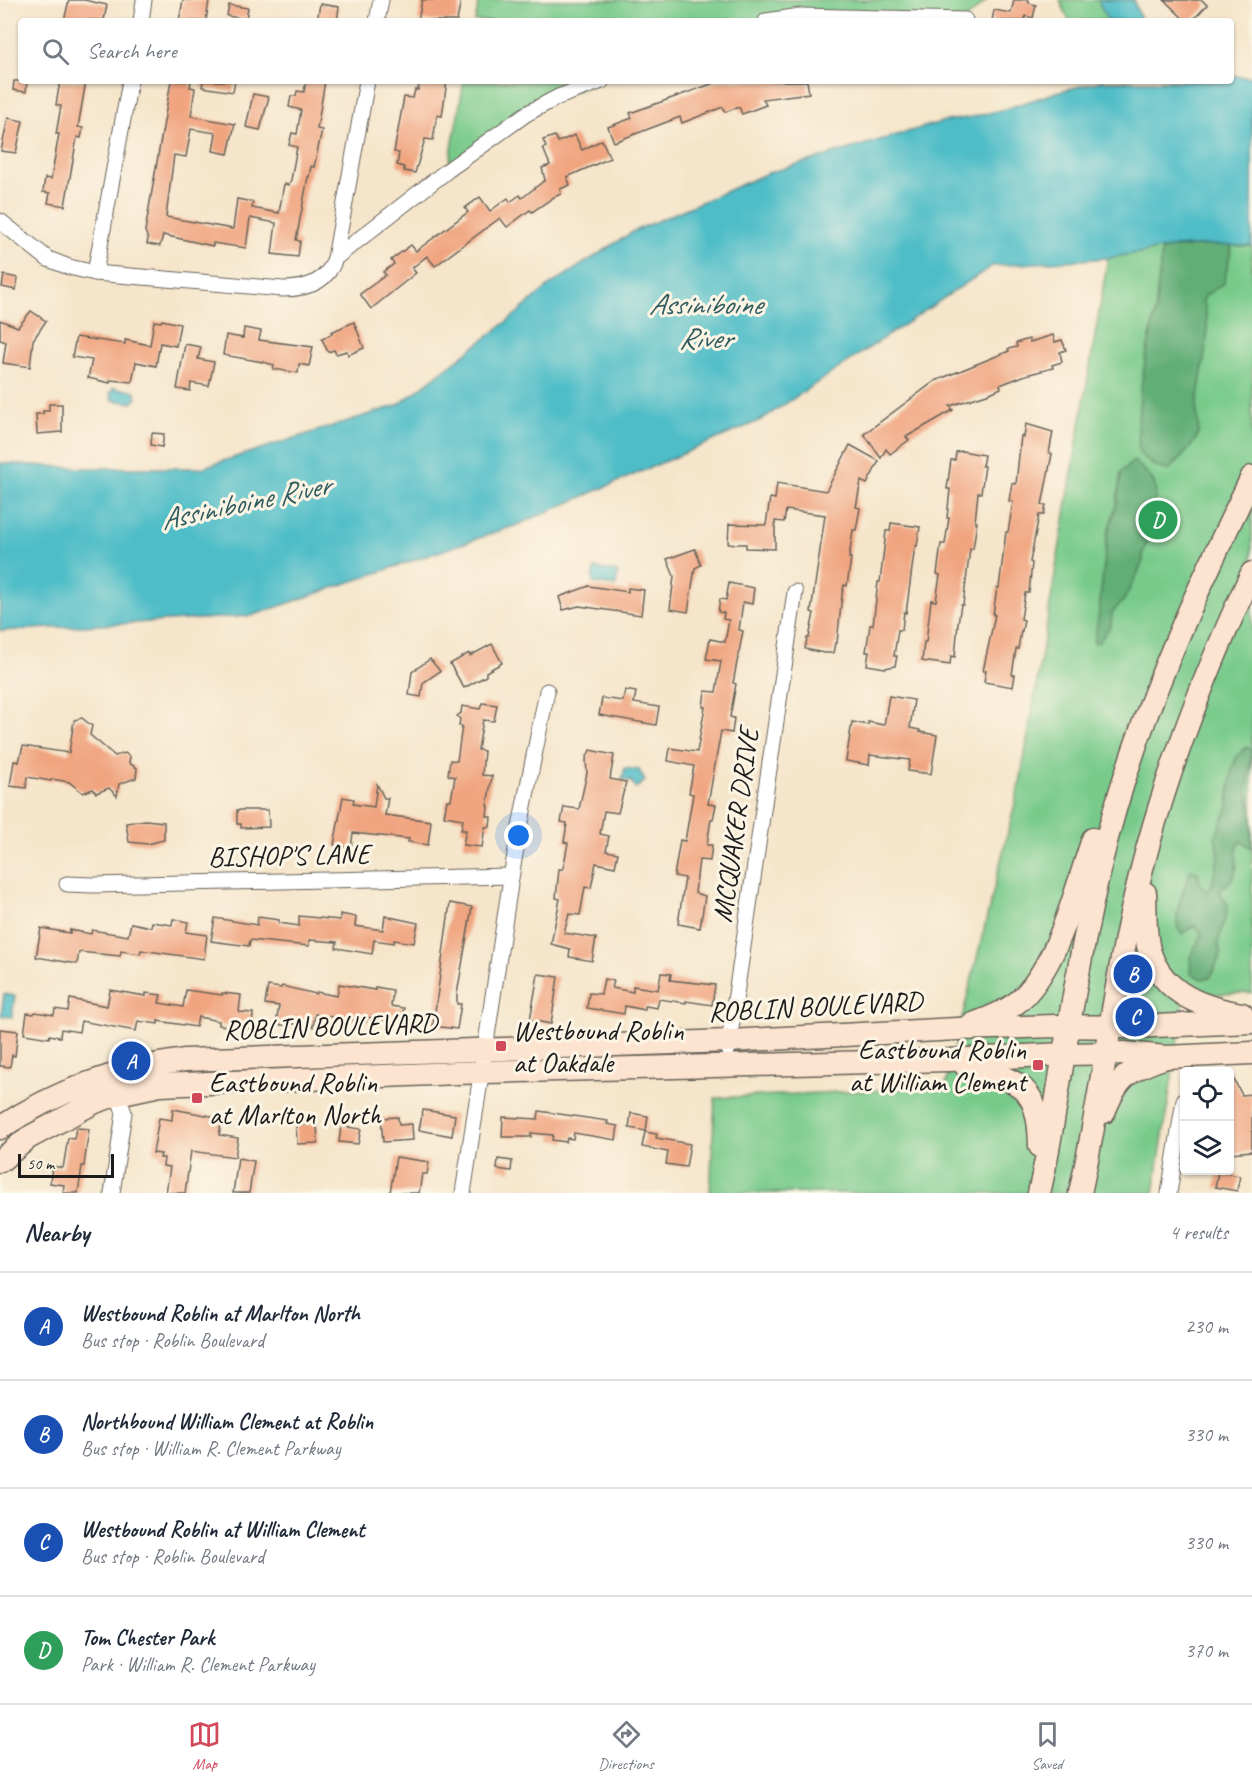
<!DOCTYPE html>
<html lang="en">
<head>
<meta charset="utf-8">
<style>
	:root { --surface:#fff; --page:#f2f2f3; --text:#1f2937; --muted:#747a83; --line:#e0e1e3; --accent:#d1495b }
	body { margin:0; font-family:Caveat,sans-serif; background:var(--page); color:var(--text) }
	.controls { position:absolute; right:18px; bottom:18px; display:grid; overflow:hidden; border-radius:6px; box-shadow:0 2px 4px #0004 }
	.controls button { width:54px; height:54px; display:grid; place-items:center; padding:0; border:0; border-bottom:2px solid var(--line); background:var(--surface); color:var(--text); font:30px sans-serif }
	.scale { position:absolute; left:18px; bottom:15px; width:96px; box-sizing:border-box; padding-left:6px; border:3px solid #1c1c1c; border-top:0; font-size:16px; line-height:21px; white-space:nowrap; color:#1c1c1c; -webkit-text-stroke:4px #fcf5e5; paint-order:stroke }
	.you { position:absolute; left:519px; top:836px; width:21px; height:21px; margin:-15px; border:4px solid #fff; border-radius:50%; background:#1a73e8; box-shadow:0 0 0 9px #1a73e833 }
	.badge { display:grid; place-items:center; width:39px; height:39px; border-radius:50%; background:var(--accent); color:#fff; font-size:20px; font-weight:700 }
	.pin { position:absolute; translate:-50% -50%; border:3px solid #fff; box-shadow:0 2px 6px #0006 }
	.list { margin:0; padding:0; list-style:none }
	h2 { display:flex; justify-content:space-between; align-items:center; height:78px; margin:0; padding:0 24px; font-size:26px }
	h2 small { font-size:20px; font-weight:400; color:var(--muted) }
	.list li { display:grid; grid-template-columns:39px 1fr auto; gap:18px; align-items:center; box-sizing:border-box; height:108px; padding:0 24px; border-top:2px solid var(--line) }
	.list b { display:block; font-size:22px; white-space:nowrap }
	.list p { margin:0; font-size:20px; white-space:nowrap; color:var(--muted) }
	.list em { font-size:20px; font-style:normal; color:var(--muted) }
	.icon { flex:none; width:33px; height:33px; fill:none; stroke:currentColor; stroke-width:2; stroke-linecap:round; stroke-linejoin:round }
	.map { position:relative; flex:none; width:1252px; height:1193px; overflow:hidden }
	.search { position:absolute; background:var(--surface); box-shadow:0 2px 4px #0004; left:18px; right:18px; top:18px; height:66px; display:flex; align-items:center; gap:15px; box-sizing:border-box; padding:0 21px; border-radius:6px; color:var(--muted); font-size:22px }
	.sheet { height:510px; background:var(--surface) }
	nav { display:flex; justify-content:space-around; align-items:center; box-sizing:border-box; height:84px; border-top:2px solid var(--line); background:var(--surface); font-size:16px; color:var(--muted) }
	nav a { display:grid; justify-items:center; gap:3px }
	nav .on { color:var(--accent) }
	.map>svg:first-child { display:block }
	.green { fill:#78ca8b; stroke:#4a7354; stroke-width:1.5 }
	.forest { fill:#62ae77; stroke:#3f654a; stroke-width:1.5 }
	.water { fill:#4fbdc7; stroke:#366c72; stroke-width:1.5 }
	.building { fill:#f0a47f }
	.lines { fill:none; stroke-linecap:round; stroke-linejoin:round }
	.minor-casing { stroke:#686259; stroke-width:17 }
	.secondary-casing { stroke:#686259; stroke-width:25 }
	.minor { stroke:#fff; stroke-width:15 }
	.secondary { stroke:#fde4d0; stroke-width:22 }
	.poi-dot { fill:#d1495b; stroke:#fcf5e5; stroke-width:2 }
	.labels { text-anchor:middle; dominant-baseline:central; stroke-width:6; stroke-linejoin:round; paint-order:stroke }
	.street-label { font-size:28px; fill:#1c1c1c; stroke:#fcf5e5 }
	.poi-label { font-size:28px; fill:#1c1c1c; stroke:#fcf5e5; text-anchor:start }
	.water-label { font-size:30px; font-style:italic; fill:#305c60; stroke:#fcf5e5 }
</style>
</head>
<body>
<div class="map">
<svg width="1252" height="1193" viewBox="0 0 1252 1193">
	<rect width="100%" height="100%" fill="#fcf5e5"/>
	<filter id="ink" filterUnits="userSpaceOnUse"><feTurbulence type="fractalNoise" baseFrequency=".0167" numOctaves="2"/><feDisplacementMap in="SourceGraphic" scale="12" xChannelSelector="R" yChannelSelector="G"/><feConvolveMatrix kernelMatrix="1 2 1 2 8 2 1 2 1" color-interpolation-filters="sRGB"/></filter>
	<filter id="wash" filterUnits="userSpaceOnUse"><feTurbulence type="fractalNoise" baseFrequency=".008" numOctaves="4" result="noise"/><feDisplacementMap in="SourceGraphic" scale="24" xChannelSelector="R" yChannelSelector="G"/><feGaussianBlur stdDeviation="1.35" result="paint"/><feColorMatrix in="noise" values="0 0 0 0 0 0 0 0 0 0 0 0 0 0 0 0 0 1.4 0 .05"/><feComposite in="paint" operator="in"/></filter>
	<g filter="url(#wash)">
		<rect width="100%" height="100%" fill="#f5e5ca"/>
		<!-- green -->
		<g class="green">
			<path d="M479,0h508l-22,20 -490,1z"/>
			<path d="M1060,0h75l-3,21h-63z"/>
			<path d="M464,81h138l-44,16 -110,73z"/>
			<path d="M1211,245l41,1v747l-36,1 -30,-6 -32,205h-444l5,-95 230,-11 75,-304 88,-525 66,-11z"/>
		</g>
		<!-- forest -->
		<g class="forest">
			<path d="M1211,245h21l-8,38 -18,12 -3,5c11,34 -3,71 -6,106 -1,8 3,20 1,28 -3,11 -21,28 -29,36 -13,-1 -21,-8 -30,-17 -4,-50 6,-94 17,-144v-7l6,-53z"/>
			<path d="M1134,461c7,6 17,14 20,22 6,17 -6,21 10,37l-3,4 -8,5 -4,9 -6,15v7l-6,15 -13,25 -12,12 -1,13 -12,17 -5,1 5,-31 8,-77 10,-33 4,-30z"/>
			<path d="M1247,747l5,4 -5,40 5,22v35l-11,-7c-8,9 -2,22 -6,33 -4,9 -12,11 -16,18l8,11 1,5 -10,35 3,11 -11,24 -8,1 -12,-6c1,-6 0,-16 2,-21 4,-10 17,-16 2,-26l-13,8c-11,-15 4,-47 10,-65l7,4 3,13 6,5 5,-6 7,-32 -4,-15 13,-31 4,-38 5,-13z"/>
		</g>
		<!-- water -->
		<g class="water">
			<path d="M1098,0h35l9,21h-34z"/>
			<path d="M1231,76l21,1v169l-41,-1 -37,2 -66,11 -116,8 -231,154 -244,105 -266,91 -251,15v-168l81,5h120l197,-63 111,-85 41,-35 84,-54 134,-58 173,-51 31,-5 33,-8 55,-18 41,-10h130z"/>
			<path d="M113,388l22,3 2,8 -3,1 -1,3 -21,-3 -2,-8 3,-1z"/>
			<path d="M595,568l23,4 -2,14 -23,-3 1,-4 -2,-2z"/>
			<path d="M625,768l14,2 6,11 -9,7 -5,-7 -9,-1z"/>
			<path d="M4,994l11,2 -3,21 -11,-1z"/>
		</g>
		<g id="blocks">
			<!-- building -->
			<g class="building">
				<path d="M69,0h15l23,5 -3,15 -40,1z"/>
				<path d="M183,0h26l-3,21h-27z"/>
				<path d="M422,0h39l-4,21h-39z"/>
				<path d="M1014,0h15v3l7,2 -3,13 -8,-2v5h-33l2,-11 17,3z"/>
				<path d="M1164,0h38l5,5 -15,16h-6z"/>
				<path d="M320,4l19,3 -2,14h-20z"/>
				<path d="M229,5l19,3 -2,11 -19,-3z"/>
				<path d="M14,81h13l-1,11 -13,-2z"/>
				<path d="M60,81h26l-8,46 5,1 -2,10 -4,-1 -12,69 -17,-3 2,-10 -7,-1 2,-14 6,1 8,-45h-3l5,-28 -5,-1z"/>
				<path d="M171,81h20l-1,6 5,1 -4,28 44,8 -7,30 -15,-3 3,-18 -25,-4 -5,28 -12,-2 -8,62 67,12 4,-30 16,3 -1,6 27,5 5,-29 5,1 2,-5 6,-33 -8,-2 3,-12 5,1 4,-24 -12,-3 2,-11h5l1,-5 7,1 2,-11h19l-8,48 5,1 -8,37 -3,-1 -2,11h-1l-12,63 4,1 -2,16 -26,-3 4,-31 -26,-5 -4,30 -33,-5v3l-50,-11 -3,11 -13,-2 1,-5 -3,-8z"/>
				<path d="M203,81h32l-2,11 -31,-5z"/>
				<path d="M420,81h27l-5,35 -5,-1 -4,25 -8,-1 -10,34 -11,-2v-4l-7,-2 2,-12 -5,-1 10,-55 9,1 2,-8h3z"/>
				<path d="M720,81h87l2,12 -46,6 3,6 -24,9 -3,-7 -14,5 -2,-5 -41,16 -2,-6 -66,25 -6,-15 24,-9 -2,-5z"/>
				<path d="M253,94l16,3 -9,33 -14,-3z"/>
				<path d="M8,118l15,3 -7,32 -15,-2z"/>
				<path d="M575,135l7,15 20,-10 8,18 -43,19 3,8 -10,4 1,5 -7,3 -22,15 -2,-2 -23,17 -7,-9 -65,48 -8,-10 -15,12 4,5 -45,36 -11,-15 26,-19 -3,-3 11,-8 -3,-4 20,-15 5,6 52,-39 -3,-4 15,-11 10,14 18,-13 2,4 10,-7 2,3 23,-18 -3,-12 8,-3 -7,-17 3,-1 -3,-7 12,-4 3,6z"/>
				<path d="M4,275l14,3 -2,12 -14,-3z"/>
				<path d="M31,311l15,10 -13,19 -3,27 -27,-4 3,-21 -6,-2v-20l18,7z"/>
				<path d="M162,320l18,4 -4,22 -16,-3 -4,23 -20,-4 -4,20 -22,-2v3l-22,-5 4,-18 -20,-3 4,-20 49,7v-4l25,5 4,-24 7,1z"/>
				<path d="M354,322l10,26 -16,7 -1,-4 -11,3 -2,-4 -6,2 -6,-13 10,-5 -1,-2z"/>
				<path d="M244,328l17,3 -2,9 54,7 -4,19 -10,-2 -1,9 -25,-4 1,-4 -11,-3 -40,-7 3,-20 17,3z"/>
				<path d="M1053,335l2,7 7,-2 4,10 -6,2 2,10 -10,3 1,3 -27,7 -26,10 1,3 -11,5 -40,13 3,4 -47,27 3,3 -19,14 -4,-5 -5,9 -17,-24 71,-53 74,-30 -1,-2 9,-2 -1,-4 13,-4 1,3z"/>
				<path d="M185,344l16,3 -3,12 16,3 -5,24 -18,-3 -1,8 -13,-2z"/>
				<path d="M49,404h13v28l-25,2 -1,-20h7v-3h6z"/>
				<path d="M1026,424l27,8 -4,21 3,1 -10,51h4l-2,10h-5l-9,47 2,1 -3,30h-4l-4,26 3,1 -2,11h-1l-3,18h-2l-4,26h3l-2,12 -29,-5 2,-11h-3l12,-56h-2l4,-27h2l7,-56h2l5,-30 -4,-1 3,-18 4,1 5,-48 3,1z"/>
				<path d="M152,433l12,1 -2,13 -11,-2z"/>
				<path d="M850,445l29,16 -12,23 -6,-3 -5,26 4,1 -4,22h-3l-4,28h2l-4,28 -3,-1 -2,10 -5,48h-2l-2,10h-9l-19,-4 2,-11h2l5,-25 -3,-1 14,-97 -39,-5 -2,12 -9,-1v28l-29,-1v-4h-18l1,-20 37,1 4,-27 5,1 2,-16 49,8z"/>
				<path d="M962,451l22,4 -2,11h3l-4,27h-3l-3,29h2l-4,27h-3l-7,56h-2l-3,18 -3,34 -4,-1 -1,9 -28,-4 2,-19h2l5,-42 5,1 4,-26 -3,-1 4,-30h4l4,-26h-2l3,-29h-3l4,-29h4l1,-8z"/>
				<path d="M891,523l29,4 -3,19h-2l-9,67 -2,-1 -2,18h-4l-4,26h3l-2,10 -10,2 -18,-3 2,-13h-3l4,-27h3l5,-43h2l6,-51h4z"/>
				<path d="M695,549l6,16 -6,3 -7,44 -18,-3 4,-33 -7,-17z"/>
				<path d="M729,583l25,5 -2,16 -9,-2 -4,28 4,1 -10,52 3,1 -6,33 4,1 -2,15 -11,-2 -13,73 8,1 -3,14h-2l-4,26h5l-2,16 -11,-1 -4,33 10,3 -5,32 -22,-4 7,-46 -11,-2 6,-36 5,1 8,-47 -4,-1 5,-27 -26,-5 2,-13 27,4 8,-45h-2l2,-16 11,1 5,-31 -15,-2 4,-20 15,3 4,-22 -6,-1 1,-6 -6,-1 2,-13 6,1z"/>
				<path d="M589,586l39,6v-4l16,2 -3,25 -62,-9 -16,4 -4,-13z"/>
				<path d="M492,644l10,19 -16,9v4l-22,12 -14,-24 19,-11 1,3z"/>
				<path d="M430,659l10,12 -17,12 -2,14 -12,-2 3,-23z"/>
				<path d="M625,690l11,2 -2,11 25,4 -3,18 -57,-10 3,-17 21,3z"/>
				<path d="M889,696l25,4 -4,28 10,2v2l17,3 -6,39 -23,-3 2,-11 -40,-5 -1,10 -23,-4 6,-39 16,3v-3l16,3z"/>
				<path d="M482,703l15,2 -3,16 -11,-1 -5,30 6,1 -2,24 10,1 -5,30 1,1 -1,9 4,1 -1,10h-5l-3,20 -19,-2 3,-15h-5l2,-11 -19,-3 3,-16h4l4,-23 -7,-2 2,-15 7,1 5,-35h-3l1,-7 -3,-3 4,-3 1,-7 18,3z"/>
				<path d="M82,718l10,8 -2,9 25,21 10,-3 5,4 -1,6 8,5 -1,10 -17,6 -2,12 -8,-8 -13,5 -3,-4 -10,4 -14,-11 -17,-3 -1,2 -24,-4 -1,11 -16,-2 4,-25 5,1 4,-16 46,7 5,-33z"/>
				<path d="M590,750l24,5 -4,24 16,3 -8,31 -14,-2 -4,23 9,2 -3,15 12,2 -3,14 -19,-4 -5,25 -6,-1 -5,28 -11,-1 -5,19 32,5 -4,23 -23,-4 1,-8 -19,-5 9,-45 -4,-1 3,-29h4l5,-26 -4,-1 3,-19 -6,-1 3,-15 15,2 8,-36 -1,-14z"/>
				<path d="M377,784l7,14h4l-3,17 46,6 -3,24 -20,-3 1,-3 -56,-6 -2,15 -17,-3 9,-48 11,2 -1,5 21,3z"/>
				<path d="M237,810h31l1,17 -28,1v-4h-4z"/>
				<path d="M145,820l19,2v18l-17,4 -18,-2 -3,-19z"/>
				<path d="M450,903l22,4 -15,87v10h4l-4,25 -24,-3z"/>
				<path d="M340,914l16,3 -1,9 28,4 2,-14 33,7 -4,20 -20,-3v3l-20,-3 -2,14 -36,-6 1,-6 -28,-2v6l-59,-6 -1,6 -38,-5 4,-23 42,7 1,-8 21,3v3l20,3v-10l41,4z"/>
				<path d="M173,919l15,3 -2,10 21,3 -3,24 -63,-9 -1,4 -19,-3 -1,5 -41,-4 -2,12 -41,-7 5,-29 29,5v-3l21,4 1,-4 36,6 3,-13 20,4 1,-5 20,3z"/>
				<path d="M661,973l10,1 -1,6 45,5 -3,20 -26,-4v2l-27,-4 -2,9 -12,-2v4l-20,-4 -1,8 -37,-6 2,-15 12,1 3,-15 10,2 -2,7 21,4v-6l25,4z"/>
				<path d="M538,974l20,3 -7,47 -21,-4z"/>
				<path d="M339,984l36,6v-3l18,3 -2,16 13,2 -3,15 -34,-6 -1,5 -51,-8 -2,13 -24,-4v3l-13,-2 3,-18 -14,-2 3,-18 13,2 1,-2 34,8 1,-2 20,4z"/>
				<path d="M110,990l36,6v-3l15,2 -2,8 24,4 3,-17 36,5v-2l19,2 -2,17 14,1 -1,16 -33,-4v-4l-21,-4 -2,10 -38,-6v3l-20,-3 -2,10 -55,-10 -2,11 -18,-3 -1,8 -10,-2 -1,3 -25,-4 3,-21 7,1 1,-2 19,3 1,-6 13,2 2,-12 37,7z"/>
				<path d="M0,1029l18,2 -3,25 -3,-1 -2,12 -10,-1z"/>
				<path d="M1230,1072l12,23 10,-1v57l-22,2z"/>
				<path d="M173,1109l49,9 -3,17 19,3 -3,19 -44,-6 -6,42h-19l4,-26 -7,-1 1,-8h-4l1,-4 -8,-1 6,-35 13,2z"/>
				<path d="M423,1110l32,5 -3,21 -33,-6z"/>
				<path d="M539,1111l69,10 -1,3 11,2 -2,14 -42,-7 -1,6 -6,-1 -1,4 -14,-2 1,-5 -22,-2v4h-29l1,-20 35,2z"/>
				<path d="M631,1113l17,3 -2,15 -17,-3z"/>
				<path d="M398,1117l1,8 13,-1 1,16 -30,2 -2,-24z"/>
				<path d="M317,1124l1,19 -21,1 -1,-19z"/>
				<path d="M341,1126l20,3 -3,15 -19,-2z"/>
				<path d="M76,1128l13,1 -5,37h-2l-4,27h-15l1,-8 -14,-2 2,-17 11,2 5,-30 6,1z"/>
				<path d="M645,1132l12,2 -1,4 34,6 -4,23 -20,-3 2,-12 -26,-5z"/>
				<path d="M396,1157l33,5 -2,12h-5l-3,19h-29z"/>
				<path d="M238,1158l16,3 -5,32h-16z"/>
				<path d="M498,1159l14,2 -1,10 -14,-2z"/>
				<path d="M1218,1172l22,4 -3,15 -22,-4z"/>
			</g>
		</g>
	</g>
	<g filter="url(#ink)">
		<use href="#blocks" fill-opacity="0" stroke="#686259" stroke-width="1.5"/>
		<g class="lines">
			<defs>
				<g id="minor">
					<path d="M141,21l3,-21"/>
					<path d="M377,21l4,-21"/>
					<path d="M766,21l35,-5 164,4"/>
					<path d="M0,221l48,38 21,8 26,6 188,16c24,0 45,-7 52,-31l32,-177"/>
					<path d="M335,258l113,-88 78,-56 32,-17 44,-16"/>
					<path d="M95,273l35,-192"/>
					<path d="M67,884l26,1 418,-9"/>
					<path d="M728,1049l67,-457"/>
					<path d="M112,1193l12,-80 -6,-19"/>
					<path d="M463,1193c17,-105 31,-210 48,-315 10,-63 24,-125 36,-187"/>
					<path d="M1169,1193l15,-93"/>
				</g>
				<g id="secondary">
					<path d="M1145,893c1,19 -1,42 5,60 14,41 53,55 92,61"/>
					<path d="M973,1024c14,-5 30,-11 42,-20 42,-32 61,-116 78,-165"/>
					<path d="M965,1065c54,16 74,19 75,81"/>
					<path d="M1104,1112c14,-35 24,-42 59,-54"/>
					<path d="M0,1128c57,-38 117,-59 185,-68l544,-19 228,-12 97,-3 75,1 123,-5"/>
					<path d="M0,1161l28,-23 67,-36 23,-8 42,-9 323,-13 466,-12 115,-6 61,-1 41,4 86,-4"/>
					<path d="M1039,1193c11,-46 17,-92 25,-139 10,-62 22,-126 36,-188 32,-136 91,-264 152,-389"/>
					<path d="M1080,1193c19,-84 29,-170 46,-255 25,-126 71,-249 126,-365"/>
				</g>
			</defs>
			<!-- minor casing -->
			<use href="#minor" class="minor-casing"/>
			<!-- secondary casing -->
			<use href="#secondary" class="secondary-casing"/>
			<!-- minor -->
			<use href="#minor" class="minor"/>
			<!-- secondary -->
			<use href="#secondary" class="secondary"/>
		</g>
	</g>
	<!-- markers -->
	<g class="poi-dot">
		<rect x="495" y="1040" width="12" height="12" rx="3"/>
		<rect x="1032" y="1059" width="12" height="12" rx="3"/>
		<rect x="191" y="1092" width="12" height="12" rx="3"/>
	</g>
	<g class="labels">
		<!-- street labels -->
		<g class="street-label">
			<text transform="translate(735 825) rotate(-82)">MCQUAKER DRIVE</text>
			<text transform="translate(289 855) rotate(-1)">BISHOP'S LANE</text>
			<text transform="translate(815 1006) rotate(-3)">ROBLIN BOULEVARD</text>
			<text transform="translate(330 1026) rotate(-2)">ROBLIN BOULEVARD</text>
		</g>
		<!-- poi labels -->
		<g class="poi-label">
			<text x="513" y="1030">Westbound Roblin<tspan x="513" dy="32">at Oakdale</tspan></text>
			<text x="1026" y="1049" text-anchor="end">Eastbound Roblin<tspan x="1026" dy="32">at William Clement</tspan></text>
			<text x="209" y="1082">Eastbound Roblin<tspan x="209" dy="32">at Marlton North</tspan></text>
		</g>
		<!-- water labels -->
		<g class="water-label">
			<text x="705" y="304">Assiniboine<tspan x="705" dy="34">River</tspan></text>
			<text transform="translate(245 502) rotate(-12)">Assiniboine River</text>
		</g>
	</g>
</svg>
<div class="controls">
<button><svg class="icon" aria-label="locate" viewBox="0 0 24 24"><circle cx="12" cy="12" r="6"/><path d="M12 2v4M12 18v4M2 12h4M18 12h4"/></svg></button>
<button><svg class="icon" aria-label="layers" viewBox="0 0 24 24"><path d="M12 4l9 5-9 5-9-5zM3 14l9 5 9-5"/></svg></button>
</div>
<div class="scale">50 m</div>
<div class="you"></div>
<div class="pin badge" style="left:131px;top:1061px;background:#1a4fb4">A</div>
<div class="pin badge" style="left:1133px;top:974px;background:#1a4fb4">B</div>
<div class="pin badge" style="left:1135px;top:1017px;background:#1a4fb4">C</div>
<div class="pin badge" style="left:1158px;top:520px;background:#2e9e5b">D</div>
<div class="search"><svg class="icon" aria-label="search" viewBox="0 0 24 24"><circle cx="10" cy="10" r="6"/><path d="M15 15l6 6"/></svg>Search here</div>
</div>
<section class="sheet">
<h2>Nearby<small>4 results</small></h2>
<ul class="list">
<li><span class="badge" style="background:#1a4fb4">A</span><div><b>Westbound Roblin at Marlton North</b><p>Bus stop · Roblin Boulevard</p></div><em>230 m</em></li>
<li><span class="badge" style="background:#1a4fb4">B</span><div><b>Northbound William Clement at Roblin</b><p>Bus stop · William R. Clement Parkway</p></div><em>330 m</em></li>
<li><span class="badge" style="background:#1a4fb4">C</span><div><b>Westbound Roblin at William Clement</b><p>Bus stop · Roblin Boulevard</p></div><em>330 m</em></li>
<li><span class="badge" style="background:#2e9e5b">D</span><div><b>Tom Chester Park</b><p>Park · William R. Clement Parkway</p></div><em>370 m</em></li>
</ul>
</section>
<nav>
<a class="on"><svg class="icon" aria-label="map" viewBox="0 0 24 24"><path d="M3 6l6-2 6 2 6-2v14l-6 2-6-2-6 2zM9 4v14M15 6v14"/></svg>Map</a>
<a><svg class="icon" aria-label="directions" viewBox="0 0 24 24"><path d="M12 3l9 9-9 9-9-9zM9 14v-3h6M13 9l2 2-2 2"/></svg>Directions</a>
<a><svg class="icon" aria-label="saved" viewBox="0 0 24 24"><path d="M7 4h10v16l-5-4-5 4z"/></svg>Saved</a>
</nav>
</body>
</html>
